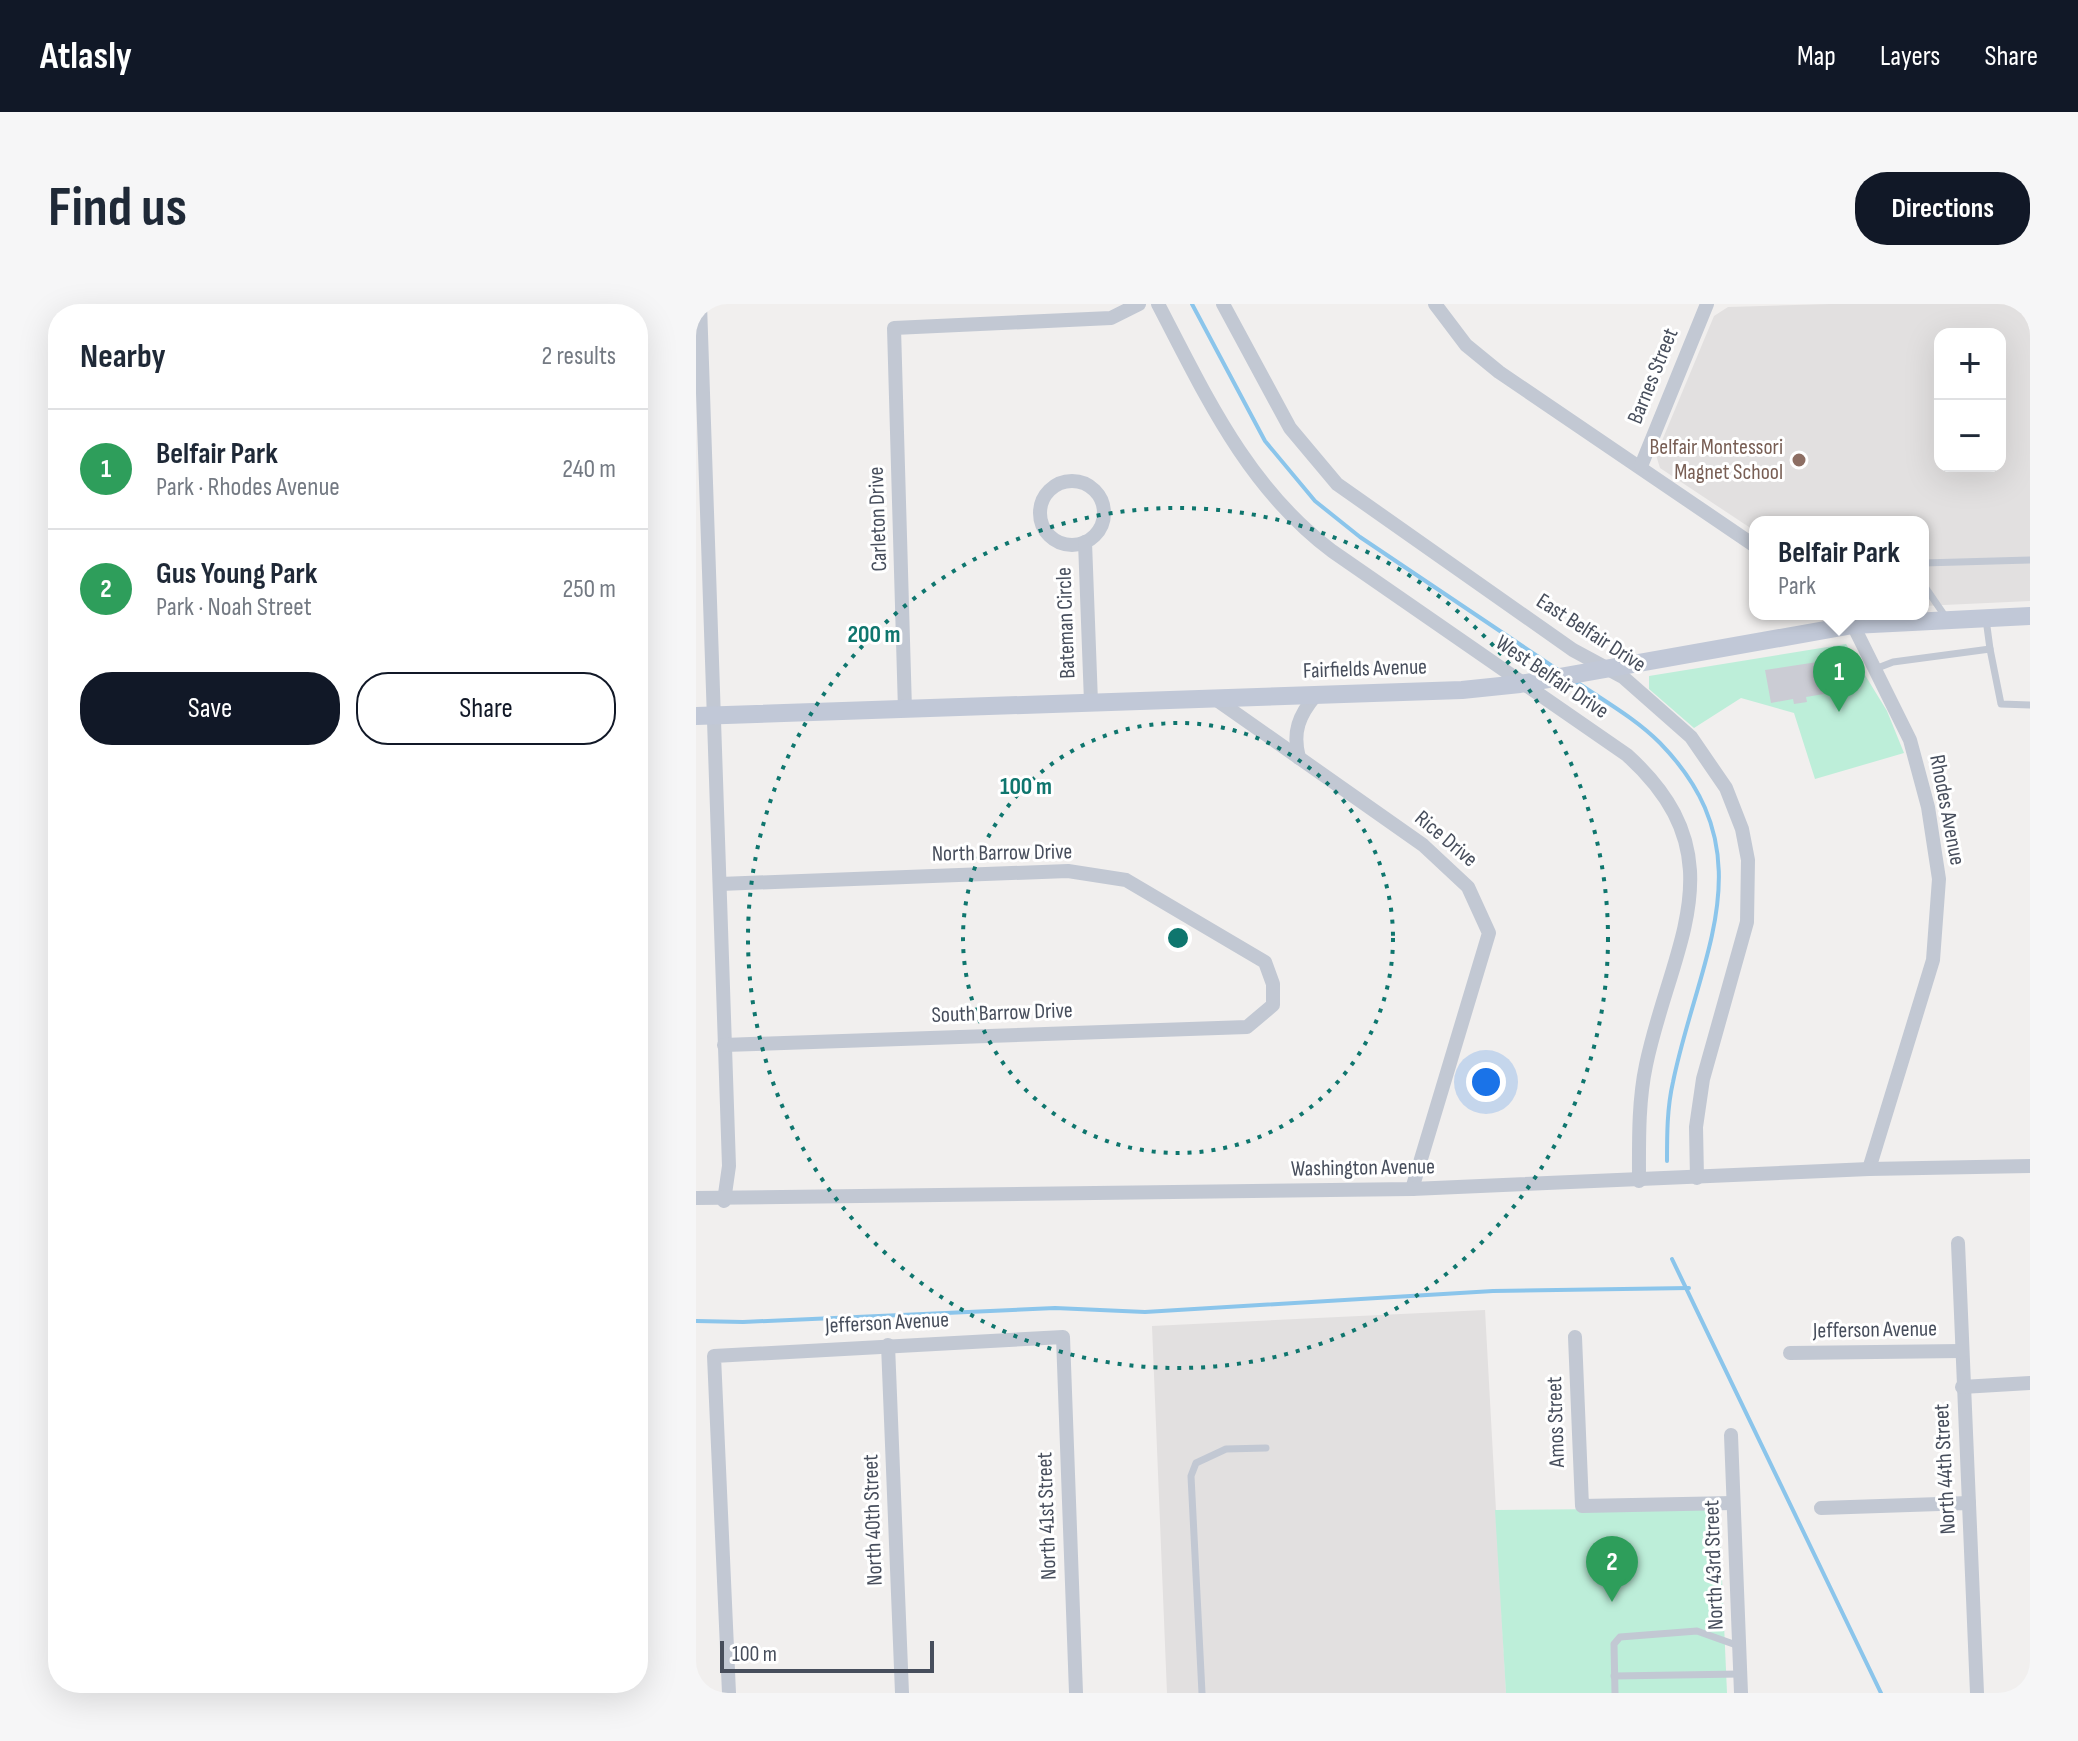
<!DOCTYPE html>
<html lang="en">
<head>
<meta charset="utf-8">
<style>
	:root { --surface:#fff; --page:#f6f6f7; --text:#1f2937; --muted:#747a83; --line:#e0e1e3; --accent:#111827 }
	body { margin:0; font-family:"Sofia Sans Condensed",sans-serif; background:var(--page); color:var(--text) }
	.controls { position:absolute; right:24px; top:24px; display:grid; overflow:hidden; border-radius:16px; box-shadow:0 8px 32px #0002 }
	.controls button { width:72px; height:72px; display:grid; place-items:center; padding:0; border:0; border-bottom:2px solid var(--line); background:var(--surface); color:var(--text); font:40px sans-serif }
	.scale { position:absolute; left:24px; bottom:20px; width:214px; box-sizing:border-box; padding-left:8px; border:4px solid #474e5c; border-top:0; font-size:22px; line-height:28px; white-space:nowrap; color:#474e5c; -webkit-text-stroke:6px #fff; paint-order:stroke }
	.you { position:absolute; left:790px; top:778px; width:28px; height:28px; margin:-20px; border:6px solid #fff; border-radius:50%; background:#1a73e8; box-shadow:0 0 0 12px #1a73e833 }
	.badge { display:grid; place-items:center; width:52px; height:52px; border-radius:50%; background:var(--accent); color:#fff; font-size:26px; font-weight:700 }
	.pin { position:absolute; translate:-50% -66px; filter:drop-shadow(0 2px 4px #0008) }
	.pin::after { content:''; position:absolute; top:42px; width:28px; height:24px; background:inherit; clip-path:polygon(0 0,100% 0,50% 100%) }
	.popup { position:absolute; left:1053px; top:212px; width:180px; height:104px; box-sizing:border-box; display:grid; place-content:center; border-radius:16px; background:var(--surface); filter:drop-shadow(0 2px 6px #0005); font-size:26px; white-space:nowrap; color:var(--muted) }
	.popup b { font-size:30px; color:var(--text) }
	.popup::after { content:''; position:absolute; left:50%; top:100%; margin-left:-16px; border:16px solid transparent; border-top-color:var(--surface) }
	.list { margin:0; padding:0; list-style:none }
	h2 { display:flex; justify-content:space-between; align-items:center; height:104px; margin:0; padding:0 32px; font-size:34px }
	h2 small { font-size:26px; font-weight:400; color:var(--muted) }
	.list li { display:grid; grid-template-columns:52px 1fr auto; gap:24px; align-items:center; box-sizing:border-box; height:120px; padding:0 32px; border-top:2px solid var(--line) }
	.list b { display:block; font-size:30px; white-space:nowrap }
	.list p { margin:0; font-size:26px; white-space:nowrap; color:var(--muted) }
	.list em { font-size:26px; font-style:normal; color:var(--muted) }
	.actions { display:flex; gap:16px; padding:24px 32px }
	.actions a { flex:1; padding:18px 0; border:2px solid var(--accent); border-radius:32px; text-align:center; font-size:28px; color:var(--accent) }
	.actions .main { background:var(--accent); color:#fff }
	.map { position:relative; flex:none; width:1334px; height:1389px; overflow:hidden; border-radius:32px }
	header { display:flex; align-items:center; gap:48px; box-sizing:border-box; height:112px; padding:0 40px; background:var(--accent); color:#fff }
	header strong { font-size:38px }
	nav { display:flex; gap:44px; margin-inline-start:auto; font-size:28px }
	.intro { display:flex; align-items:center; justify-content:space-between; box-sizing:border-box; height:192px; padding:0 48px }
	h1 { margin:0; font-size:56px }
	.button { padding:20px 36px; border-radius:32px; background:var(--accent); color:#fff; font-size:28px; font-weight:700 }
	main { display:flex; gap:48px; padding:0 48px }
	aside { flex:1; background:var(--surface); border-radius:32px; box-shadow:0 8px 32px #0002 }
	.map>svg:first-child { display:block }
	.education { fill:#e2e0e0; fill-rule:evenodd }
	.green { fill:#bdeed9 }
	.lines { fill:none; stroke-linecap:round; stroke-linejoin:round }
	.stream { stroke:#8bc5eb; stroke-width:4 }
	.building { fill:#cbccd4 }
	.lane { stroke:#c2c8d3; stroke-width:7 }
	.street { stroke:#c2c8d3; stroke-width:14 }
	.secondary { stroke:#c1c8d7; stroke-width:18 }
	.ring { fill:none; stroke:#0f766e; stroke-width:4; stroke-dasharray:4 8 }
	.education-dot { fill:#8d6e63; stroke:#fff; stroke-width:3 }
	.labels { text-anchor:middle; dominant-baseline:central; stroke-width:6; stroke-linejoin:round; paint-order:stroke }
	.street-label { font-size:22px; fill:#474e5c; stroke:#fff }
	.education-label { font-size:22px; fill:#785e54; stroke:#fff; text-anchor:end }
	.centre { fill:#0f766e; stroke:#fff; stroke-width:4 }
	.ring-label { font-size:24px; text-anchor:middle; font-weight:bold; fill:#0f766e; stroke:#fff; stroke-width:6; stroke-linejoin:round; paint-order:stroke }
</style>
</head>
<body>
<header>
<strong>Atlasly</strong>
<nav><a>Map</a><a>Layers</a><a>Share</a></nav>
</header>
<div class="intro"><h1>Find us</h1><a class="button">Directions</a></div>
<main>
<aside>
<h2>Nearby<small>2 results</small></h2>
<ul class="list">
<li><span class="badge" style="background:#2e9e5b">1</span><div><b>Belfair Park</b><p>Park · Rhodes Avenue</p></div><em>240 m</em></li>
<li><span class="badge" style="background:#2e9e5b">2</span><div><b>Gus Young Park</b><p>Park · Noah Street</p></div><em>250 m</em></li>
</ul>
<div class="actions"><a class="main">Save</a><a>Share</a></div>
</aside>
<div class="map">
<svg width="1334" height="1389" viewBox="0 0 1334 1389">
	<rect width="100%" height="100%" fill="#f1efee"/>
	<!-- education -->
	<g class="education">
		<path d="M1133,0h201v297l-107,5v-84h-168v9l-95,-63 -4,-13 58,-139 14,-9zM1244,30h60v132h-60z"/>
		<path d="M789,1006l21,383h-339l-15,-367z"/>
	</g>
	<!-- green -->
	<g class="green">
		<path d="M1150,340l41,67 17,42 -89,26 -21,-66 -53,-15 -47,30 -45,-39v-13z"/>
		<path d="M1023,1204l8,185h-221l-11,-183z"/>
	</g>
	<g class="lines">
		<!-- stream -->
		<g class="stream">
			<path d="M496,0l73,137 50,60 45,36 198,133"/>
			<path d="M879,377c29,20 60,37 85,62 109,112 38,215 13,339 -6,26 -6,53 -6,79"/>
			<path d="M976,955l209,434"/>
			<path d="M0,1017l47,1 312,-14 90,4 348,-21 196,-3"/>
		</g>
	</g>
	<!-- building -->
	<path class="building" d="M1141,355l5,32 -36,6 1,5 -13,2 -1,-5 -22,4 -6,-33z"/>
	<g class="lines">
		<!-- lane -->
		<g class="lane">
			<path d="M1227,259l107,-3"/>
			<path d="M1227,280l24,35"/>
			<path d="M1290,315l4,30"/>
			<path d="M1179,365l18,-7 97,-13 11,55 29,1"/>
			<path d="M918,1372l126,-2"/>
			<path d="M506,1389l-11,-217 5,-13 30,-14 40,-1"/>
			<path d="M919,1389l-1,-49 6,-7 77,-6 42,15"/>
		</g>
		<!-- street -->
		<g class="street">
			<path d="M4,0l29,862 -5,35"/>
			<path d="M462,0c48,92 89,183 174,247l295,204c114,103 44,190 19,310 -8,38 -7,77 -7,116"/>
			<path d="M527,0l67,124 47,56 236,166 50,27 68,60 35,51 16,41 6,31 -1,62 -44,157 -7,48 1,51"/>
			<path d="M739,0l31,41 33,27 256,174"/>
			<path d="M945,162l66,-162"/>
			<circle cx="376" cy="209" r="32"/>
			<path d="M389,238l6,160"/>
			<path d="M1145,310l12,11 57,115 18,67 11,72 -6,81 -64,209"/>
			<path d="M518,394l209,147 45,42 21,46 -77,256"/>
			<path d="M209,406l-11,-382 217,-10 28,-14"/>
			<path d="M603,454c-7,-26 0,-43 17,-63"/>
			<path d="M24,580l348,-13 58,9 139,82 8,22v21l-26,22 -523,18"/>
			<path d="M0,894l716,-9 457,-20 161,-3"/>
			<path d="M1262,939l19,450"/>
			<path d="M879,1033l7,169 151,-3"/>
			<path d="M192,1041l14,348"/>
			<path d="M1094,1049l172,-2"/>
			<path d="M1266,1083l68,-4"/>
			<path d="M1035,1131l10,258"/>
			<path d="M1125,1204l148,-5"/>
			<path d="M33,1389l-15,-337 349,-19 13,356"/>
		</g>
		<!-- secondary -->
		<path class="secondary" d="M0,412l766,-26 58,-6 333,-59 177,-9"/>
	</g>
	<!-- distance rings -->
	<g class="ring">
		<circle cx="482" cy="634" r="215"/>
		<circle cx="482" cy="634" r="430"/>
	</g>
	<!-- markers -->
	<circle class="education-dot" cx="1103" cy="156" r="8"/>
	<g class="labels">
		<!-- street labels -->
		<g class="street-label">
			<text transform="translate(957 72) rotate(-68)">Barnes Street</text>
			<text transform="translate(182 215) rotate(-92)">Carleton Drive</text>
			<text transform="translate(370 319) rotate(-92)">Bateman Circle</text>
			<text transform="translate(895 329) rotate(33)">East Belfair Drive</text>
			<text transform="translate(669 365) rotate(-2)">Fairfields Avenue</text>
			<text transform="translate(856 373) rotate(34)">West Belfair Drive</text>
			<text transform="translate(1251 506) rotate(79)">Rhodes Avenue</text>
			<text transform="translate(750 535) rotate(40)">Rice Drive</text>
			<text transform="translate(306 549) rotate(-1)">North Barrow Drive</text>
			<text transform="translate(306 709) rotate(-2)">South Barrow Drive</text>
			<text transform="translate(667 864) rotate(-1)">Washington Avenue</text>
			<text transform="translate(191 1019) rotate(-3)">Jefferson Avenue</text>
			<text transform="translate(1179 1026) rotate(-1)">Jefferson Avenue</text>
			<text transform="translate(860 1118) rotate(-92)">Amos Street</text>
			<text transform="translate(1249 1165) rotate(-93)">North 44th Street</text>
			<text transform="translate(351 1212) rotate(-92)">North 41st Street</text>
			<text transform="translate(177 1216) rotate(-92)">North 40th Street</text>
			<text transform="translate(1018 1261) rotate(-92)">North 43rd Street</text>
		</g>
		<!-- education labels -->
		<g class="education-label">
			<text x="1087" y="143">Belfair Montessori<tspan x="1087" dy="25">Magnet School</tspan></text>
		</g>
	</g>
	<circle cx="482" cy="634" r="12" class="centre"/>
	<g class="ring-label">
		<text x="178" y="338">200 m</text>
		<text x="330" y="490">100 m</text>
	</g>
</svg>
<div class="controls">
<button>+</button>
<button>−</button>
</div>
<div class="scale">100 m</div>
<div class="you"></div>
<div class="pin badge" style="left:1143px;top:408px;background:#2e9e5b">1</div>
<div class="popup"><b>Belfair Park</b>Park</div>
<div class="pin badge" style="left:916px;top:1298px;background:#2e9e5b">2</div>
</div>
</main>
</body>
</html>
